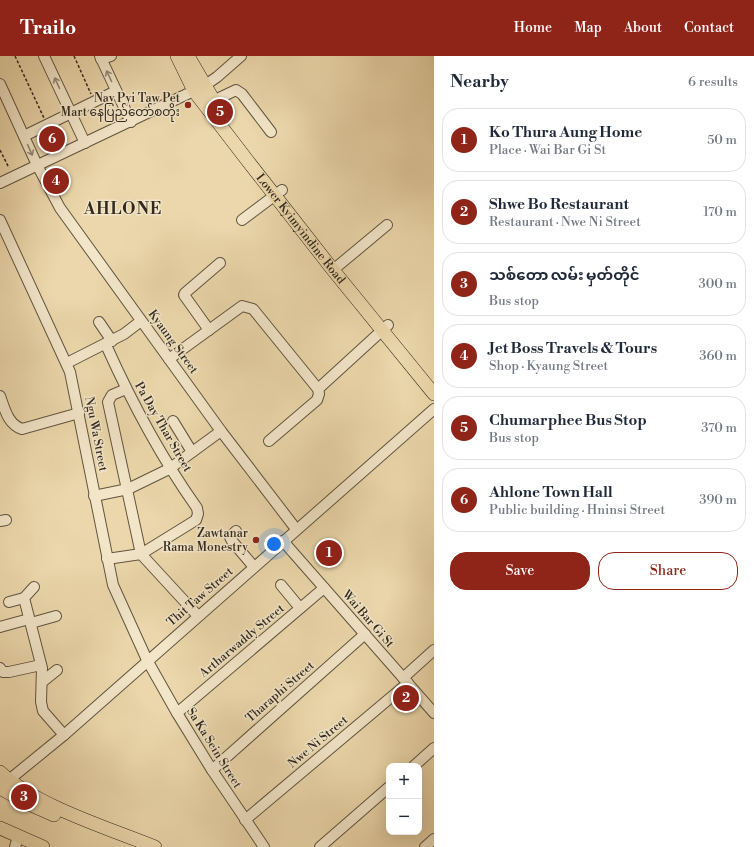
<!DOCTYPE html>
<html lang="en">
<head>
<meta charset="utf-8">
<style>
	:root { --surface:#fff; --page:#f6f6f7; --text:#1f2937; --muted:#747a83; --line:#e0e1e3; --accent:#8f2418 }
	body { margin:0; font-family:"Libre Bodoni","Noto Sans Myanmar",serif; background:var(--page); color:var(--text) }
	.controls { position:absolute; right:12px; bottom:12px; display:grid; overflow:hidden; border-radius:8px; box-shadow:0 4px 16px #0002 }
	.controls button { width:36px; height:36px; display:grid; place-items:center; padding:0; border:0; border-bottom:1px solid var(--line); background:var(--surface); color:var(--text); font:20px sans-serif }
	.you { position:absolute; left:274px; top:488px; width:14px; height:14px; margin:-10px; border:3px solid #fff; border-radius:50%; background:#1a73e8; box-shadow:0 0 0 6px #1a73e833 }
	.badge { display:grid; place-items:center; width:26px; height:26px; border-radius:50%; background:var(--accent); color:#fff; font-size:13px; font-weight:700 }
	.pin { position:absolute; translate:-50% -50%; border:2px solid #fff; box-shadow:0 1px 4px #0006 }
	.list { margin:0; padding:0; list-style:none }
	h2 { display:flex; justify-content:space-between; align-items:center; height:52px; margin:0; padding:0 16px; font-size:17px }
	h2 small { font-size:13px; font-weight:400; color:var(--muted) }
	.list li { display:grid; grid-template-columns:26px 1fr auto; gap:12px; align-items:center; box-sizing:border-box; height:64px; margin:0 8px 8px; padding:0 8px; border:1px solid var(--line); border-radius:16px }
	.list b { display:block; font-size:15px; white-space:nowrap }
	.list p { margin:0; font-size:13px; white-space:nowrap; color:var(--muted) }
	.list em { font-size:13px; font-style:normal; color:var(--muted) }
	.actions { display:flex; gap:8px; padding:12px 16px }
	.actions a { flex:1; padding:9px 0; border:1px solid var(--accent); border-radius:16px; text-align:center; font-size:14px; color:var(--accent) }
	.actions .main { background:var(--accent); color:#fff }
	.map { position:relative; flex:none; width:434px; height:791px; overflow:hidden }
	header { display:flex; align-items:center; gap:24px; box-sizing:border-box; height:56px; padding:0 20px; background:var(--accent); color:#fff }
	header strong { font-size:19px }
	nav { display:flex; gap:22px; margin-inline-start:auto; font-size:14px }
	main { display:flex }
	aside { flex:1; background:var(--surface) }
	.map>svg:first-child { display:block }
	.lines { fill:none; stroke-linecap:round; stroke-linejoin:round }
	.minor-casing { stroke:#605441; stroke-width:12 }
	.major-casing { stroke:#31291e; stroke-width:14 }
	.path { stroke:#31291e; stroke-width:1.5; stroke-dasharray:3 2; stroke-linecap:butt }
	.minor { stroke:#f2e5c8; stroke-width:10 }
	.major { stroke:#ebd7ab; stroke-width:13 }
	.oneway { stroke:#928773 }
	.poi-dot { fill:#8f2418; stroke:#f2e5c8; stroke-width:1.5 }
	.labels { text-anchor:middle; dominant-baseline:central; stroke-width:3; stroke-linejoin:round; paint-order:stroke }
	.poi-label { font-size:12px; fill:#31291e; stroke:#f2e5c8; text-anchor:end }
	.street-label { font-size:12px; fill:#31291e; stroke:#f2e5c8 }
	.district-label { font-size:16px; font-weight:bold; letter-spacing:1px; fill:#31291e; stroke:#f2e5c8 }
</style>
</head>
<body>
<header>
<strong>Trailo</strong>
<nav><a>Home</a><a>Map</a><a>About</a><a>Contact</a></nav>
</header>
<main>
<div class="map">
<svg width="434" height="791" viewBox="0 0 434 791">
	<rect width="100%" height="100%" fill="#ebd7ab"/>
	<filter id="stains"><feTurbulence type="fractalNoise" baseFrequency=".005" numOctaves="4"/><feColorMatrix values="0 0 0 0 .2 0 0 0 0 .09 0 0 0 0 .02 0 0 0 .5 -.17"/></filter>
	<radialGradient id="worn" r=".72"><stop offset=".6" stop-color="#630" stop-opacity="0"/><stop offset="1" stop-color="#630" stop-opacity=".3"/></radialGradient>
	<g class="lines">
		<defs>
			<g id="minor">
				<path d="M44,0l41,87"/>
				<path d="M100,0l31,66"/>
				<path d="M101,3l10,-3"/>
				<path d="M0,28l37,81 23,43 161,223 75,98"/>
				<path d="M213,45l23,-11 6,4 29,38"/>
				<path d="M24,80l92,-45"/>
				<path d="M0,127l204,-97 13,-9 24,-21"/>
				<path d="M0,164l70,152 43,213 34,75 30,53 35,57 52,77"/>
				<path d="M242,164l40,-30"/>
				<path d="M333,214l54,-45"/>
				<path d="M99,266l13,19"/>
				<path d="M209,274l-25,-35 1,-2 35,-30"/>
				<path d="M106,289c26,58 54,111 91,163l1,6 -2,6 -55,34 -34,5"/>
				<path d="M169,303l73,-53 11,3 65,80 1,5 -2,6 -48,41"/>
				<path d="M67,307l57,-29 17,-13"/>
				<path d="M126,333l-14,6 -4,7 33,152 57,62"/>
				<path d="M318,333l70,-64"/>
				<path d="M0,340c5,14 8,28 22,33l57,-16"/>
				<path d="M173,365l19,31"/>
				<path d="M94,440l34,-7 41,-20 52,-38"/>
				<path d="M0,465l6,-1"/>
				<path d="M236,475l-6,6 2,4 22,26"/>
				<path d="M283,485l151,172"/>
				<path d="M281,529l19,23"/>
				<path d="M34,531l-10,11 18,70 -1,34 2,9 21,24"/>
				<path d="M9,546l15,-4"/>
				<path d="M31,567l25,-7"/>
				<path d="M0,571l29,-8"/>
				<path d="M0,612l3,4h6l32,-7"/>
				<path d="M403,622l31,-28"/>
				<path d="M42,626l15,-12"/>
				<path d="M177,657l147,-125"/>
				<path d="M414,710l20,-18"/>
				<path d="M212,714l153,-136"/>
				<path d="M4,728l60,-49 370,-326"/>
				<path d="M245,764l163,-137"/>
				<path d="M15,791l3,-11"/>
				<path d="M320,791l69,-60"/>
				<path d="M425,791l9,-8"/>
			</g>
			<g id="major">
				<path id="s1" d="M177,0l17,35 53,69 86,110 101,124"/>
				<path d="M188,0l32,55"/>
				<path d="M0,716c36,34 108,56 155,75"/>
				<path d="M0,732l27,15 27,12"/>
				<path d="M0,772l43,19"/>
			</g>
		</defs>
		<!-- minor casing -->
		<use href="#minor" class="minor-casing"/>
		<!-- major casing -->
		<use href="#major" class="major-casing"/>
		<!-- path -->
		<g class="path">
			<path d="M15,0l29,62"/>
			<path d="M74,0l17,38"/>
			<path d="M0,94l9,18"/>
		</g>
		<!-- minor -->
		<use href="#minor" class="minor"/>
		<!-- major -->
		<use href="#major" class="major"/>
	</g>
	<!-- one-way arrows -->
	<defs><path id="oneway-shaft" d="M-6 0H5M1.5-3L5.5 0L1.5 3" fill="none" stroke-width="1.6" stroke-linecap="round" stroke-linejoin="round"/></defs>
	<g class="oneway">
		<use href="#oneway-shaft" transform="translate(109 20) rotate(-115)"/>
		<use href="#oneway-shaft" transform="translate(57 27) rotate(-115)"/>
		<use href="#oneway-shaft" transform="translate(30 94) rotate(66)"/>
	</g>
	<!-- markers -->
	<g class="poi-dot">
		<circle cx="188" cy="49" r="4"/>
		<circle cx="256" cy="484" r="4"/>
	</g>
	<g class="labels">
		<!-- poi labels -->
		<g class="poi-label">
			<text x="180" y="42">Nay Pyi Taw Pet<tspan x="180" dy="14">Mart နေပြည်တော်စတိုး</tspan></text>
			<text x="248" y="477">Zawtanar<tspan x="248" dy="14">Rama Monestry</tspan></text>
		</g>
		<!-- street labels -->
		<g class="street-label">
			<text stroke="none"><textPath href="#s1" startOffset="213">Lower Kyimyindine Road</textPath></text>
			<text transform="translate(173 286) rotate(54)">Kyaung Street</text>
			<text transform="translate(163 371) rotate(60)">Pa Day Thar Street</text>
			<text transform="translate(96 378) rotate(79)">Ngu Wa Street</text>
			<text transform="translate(200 541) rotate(-41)">Thit Taw Street</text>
			<text transform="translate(368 563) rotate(49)">Wai Bar Gi St</text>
			<text transform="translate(242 585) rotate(-40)">Artharwaddy Street</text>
			<text transform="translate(280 636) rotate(-41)">Tharaphi Street</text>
			<text transform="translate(318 686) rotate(-40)">Nwe Ni Street</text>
			<text transform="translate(214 692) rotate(58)">Sa Ka Sein Street</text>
		</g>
		<!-- district labels -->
		<g class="district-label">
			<text x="123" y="153">AHLONE</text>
		</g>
	</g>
	<rect width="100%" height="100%" filter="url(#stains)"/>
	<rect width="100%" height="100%" fill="url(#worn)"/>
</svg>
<div class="controls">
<button>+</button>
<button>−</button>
</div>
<div class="you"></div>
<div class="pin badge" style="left:329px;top:497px">1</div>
<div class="pin badge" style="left:406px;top:642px">2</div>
<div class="pin badge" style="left:24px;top:741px">3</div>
<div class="pin badge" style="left:56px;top:125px">4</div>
<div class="pin badge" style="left:220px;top:56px">5</div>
<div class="pin badge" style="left:52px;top:83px">6</div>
</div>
<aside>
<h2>Nearby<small>6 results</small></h2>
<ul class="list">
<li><span class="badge">1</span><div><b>Ko Thura Aung Home</b><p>Place · Wai Bar Gi St</p></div><em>50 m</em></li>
<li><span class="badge">2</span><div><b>Shwe Bo Restaurant</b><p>Restaurant · Nwe Ni Street</p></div><em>170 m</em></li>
<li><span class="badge">3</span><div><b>သစ်တော လမ်း မှတ်တိုင်</b><p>Bus stop</p></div><em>300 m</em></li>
<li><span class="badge">4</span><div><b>Jet Boss Travels &amp; Tours</b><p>Shop · Kyaung Street</p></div><em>360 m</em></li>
<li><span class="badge">5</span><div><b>Chumarphee Bus Stop</b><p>Bus stop</p></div><em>370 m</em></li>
<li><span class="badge">6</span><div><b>Ahlone Town Hall</b><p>Public building · Hninsi Street</p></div><em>390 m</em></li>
</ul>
<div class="actions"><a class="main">Save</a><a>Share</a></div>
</aside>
</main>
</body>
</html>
